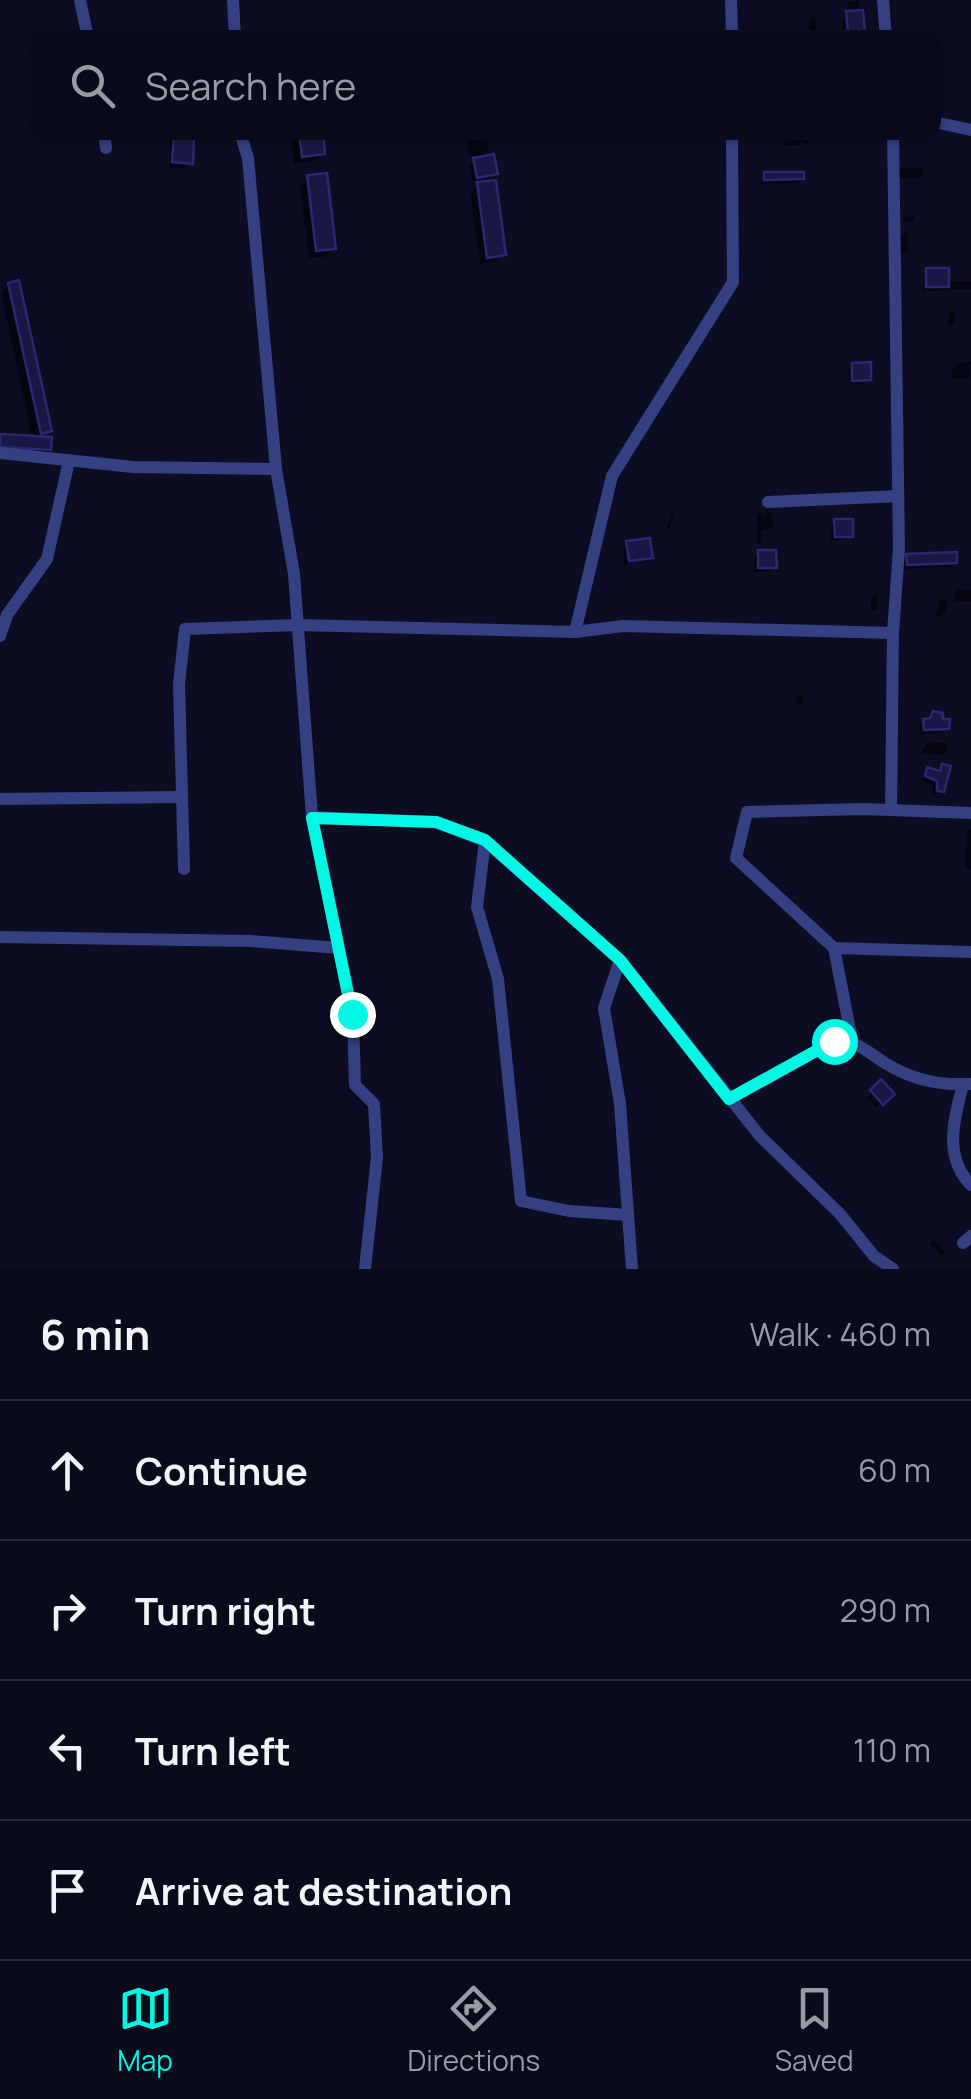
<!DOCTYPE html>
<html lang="en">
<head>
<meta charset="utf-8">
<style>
	:root { --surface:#090a1a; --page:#171827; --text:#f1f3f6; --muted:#999aa2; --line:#292b39; --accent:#00f9e4 }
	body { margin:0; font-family:Manrope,sans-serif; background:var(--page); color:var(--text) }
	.stop { position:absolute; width:30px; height:30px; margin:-22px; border:8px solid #00f9e4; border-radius:50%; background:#fff }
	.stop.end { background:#00f9e4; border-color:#fff; box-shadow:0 2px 10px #0008 }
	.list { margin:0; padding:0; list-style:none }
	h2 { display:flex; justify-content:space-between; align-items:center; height:130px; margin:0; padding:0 40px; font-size:42px }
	h2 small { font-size:32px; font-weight:400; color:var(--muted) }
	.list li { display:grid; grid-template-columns:65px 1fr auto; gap:30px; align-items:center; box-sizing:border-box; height:140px; padding:0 40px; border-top:2px solid var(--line) }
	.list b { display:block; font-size:38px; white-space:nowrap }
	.list em { font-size:32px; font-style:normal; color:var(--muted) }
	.icon { flex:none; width:55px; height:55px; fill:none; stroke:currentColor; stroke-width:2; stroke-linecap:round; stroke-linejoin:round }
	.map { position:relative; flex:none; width:971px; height:1269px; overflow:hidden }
	.search { position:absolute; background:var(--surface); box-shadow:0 2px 8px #0004; left:30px; right:30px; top:30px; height:110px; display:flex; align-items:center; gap:25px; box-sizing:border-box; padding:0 35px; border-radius:20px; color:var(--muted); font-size:38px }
	.sheet { height:690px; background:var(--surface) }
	nav { display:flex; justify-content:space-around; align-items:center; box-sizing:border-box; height:140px; border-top:2px solid var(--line); background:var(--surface); font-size:28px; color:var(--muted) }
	nav a { display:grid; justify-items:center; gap:5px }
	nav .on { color:var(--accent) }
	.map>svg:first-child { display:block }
	.shadow { fill:#0007 }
	.building { fill:#191844; stroke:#2a2871; stroke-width:2.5 }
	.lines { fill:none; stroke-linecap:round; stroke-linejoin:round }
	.minor { stroke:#354083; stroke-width:12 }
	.route { stroke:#00f9e4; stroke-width:12 }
</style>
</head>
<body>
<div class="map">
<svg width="971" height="1269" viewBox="0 0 971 1269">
	<rect width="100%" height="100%" fill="#0c0d22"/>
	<!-- shadow -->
	<g class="shadow">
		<path d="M860,0l-5,13 7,18 -19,6 -1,-18 6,-6v-11z"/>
		<path d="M816,16v14l-7,2v-14z"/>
		<path d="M290,132h30l3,21 -8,8 -21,3z"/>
		<path d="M463,132h25l-5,10 5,-1 1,9 -9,9 15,14 -5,5 -18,3 -3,-16 10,-9h-9z"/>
		<path d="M809,132l-1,13h-4v-5l-6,5 -14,1 1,-7 18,-1 1,-6z"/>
		<path d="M175,133l15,29 -5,6 -16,-1 1,-29z"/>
		<path d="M925,167l-4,11h-26l5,-10z"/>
		<path d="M765,174l36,4 -5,5 -36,1z"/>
		<path d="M308,178l25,70 -8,9 -16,1 -9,-72z"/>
		<path d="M478,185l26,69 -9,8 -15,2 -10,-71z"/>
		<path d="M914,216l-1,5 -11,2 1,-6z"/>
		<path d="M907,232l2,19 -9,5 -3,-18z"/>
		<path d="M928,271l18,11 25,-1v8l-49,2 1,-15z"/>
		<path d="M9,285l40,146 -8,8 8,10 -11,12 -38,-3v-21l32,2 -31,-146z"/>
		<path d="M950,311h6l-2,15h-6z"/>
		<path d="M971,361l-1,17 -17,1 -1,-10 5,-5z"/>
		<path d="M853,365l15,14 -5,5h-14l-1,-14z"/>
		<path d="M672,510l3,1 -5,17 -3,-1z"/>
		<path d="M768,512h4l1,16 -11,2v13l-5,2v-31l5,-1v4z"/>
		<path d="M835,522l16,13 -5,5 -15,1 -1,-14z"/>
		<path d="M628,544l22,13 -26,8 -1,-17z"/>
		<path d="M759,553l15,14 -5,5h-15v-14z"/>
		<path d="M907,556l48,6 -5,5 -47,2z"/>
		<path d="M957,590h14v11h-18z"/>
		<path d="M878,595v14l-7,2v-14z"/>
		<path d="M941,599l7,2 -2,13 -12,4z"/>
		<path d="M803,694v8l-7,3 1,-9z"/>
		<path d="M934,714l13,14 -5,5 -22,1 -1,-8z"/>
		<path d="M927,742l21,1 -1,7 -5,5 -20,-2z"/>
		<path d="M943,767l-1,23 -9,5v-9l-11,-5 1,-6z"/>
		<path d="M971,828v42l-6,-1 2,-37z"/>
		<path d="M881,1083l10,11 -15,14 -9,-11z"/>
		<path d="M933,1239l13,13 -5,4 -11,-12z"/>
	</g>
	<!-- building -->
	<g class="building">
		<path d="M863,10l2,22 -17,1 -2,-22z"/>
		<path d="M174,132h20l-1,32 -21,-2z"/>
		<path d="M299,132h24l2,22 -23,3z"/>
		<path d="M494,154l4,20 -21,4 -4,-20z"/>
		<path d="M764,172h40v7l-40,1z"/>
		<path d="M327,173l9,76 -20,2 -9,-76z"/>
		<path d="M496,180l10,75 -19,3 -10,-76z"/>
		<rect x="926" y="268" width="23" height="19"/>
		<path d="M19,280l33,151 -11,3 -33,-151z"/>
		<path d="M871,362v18l-19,1v-18z"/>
		<path d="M0,434l52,3 -1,13 -51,-3z"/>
		<path d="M834,519h19v18h-18z"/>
		<path d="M650,538l3,20 -24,3 -3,-20z"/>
		<path d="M758,550h18l1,18h-19z"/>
		<path d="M957,552v11l-50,2 -1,-11z"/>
		<path d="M933,711l10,2v6h7l-1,10 -25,1 -1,-11 7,-1z"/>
		<path d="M942,764l9,2 -7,26 -7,-1v-10l-12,-5 2,-9 13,4z"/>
		<path d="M881,1079l14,15 -12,11 -13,-15z"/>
	</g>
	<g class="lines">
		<!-- minor -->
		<g class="minor">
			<path d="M80,0l8,38"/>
			<path d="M233,0l2,38"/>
			<path d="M731,0l1,38"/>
			<path d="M883,0l3,38"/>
			<path d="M934,122l37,8"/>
			<path d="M104,132l2,16"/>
			<path d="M240,132l8,26 28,311 18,105 18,243 41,198 2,70 19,19 3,53 -12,112"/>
			<path d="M0,453l133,14 143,2"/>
			<path d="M768,502l130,-6"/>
			<path d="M575,632l37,-156 121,-194 -1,-150"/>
			<path d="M0,636l7,-21 40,-56 22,-98"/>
			<path d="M0,799l179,-2"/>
			<path d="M891,810l2,-177 6,-85 -6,-416"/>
			<path d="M971,813l-108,-4 -116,3 -11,46 98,90 137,4"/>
			<path d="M312,817l124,5 49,19 135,119 140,176 80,78 34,42 19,13"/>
			<path d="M485,841l-8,66 21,72 23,222 48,10 59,4"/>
			<path d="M184,869l-5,-185 6,-55 113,-4 277,7 48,-6 270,7"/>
			<path d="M0,937l251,4 87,7"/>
			<path d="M834,948l18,92"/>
			<path d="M620,960l-16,48 16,96 12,165"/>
			<path d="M963,1084c-9,35 -20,73 8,101"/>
			<path d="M729,1099l105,-58c23,-1 32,10 51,22 27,17 54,23 86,21"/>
			<path d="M963,1243l8,-7"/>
		</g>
	</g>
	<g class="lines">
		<!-- route -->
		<path class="route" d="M352,1014l-40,-196 124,4 49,18 135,120 109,139 105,-58"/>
	</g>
</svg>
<div class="stop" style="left:834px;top:1041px"></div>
<div class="stop end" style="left:352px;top:1014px"></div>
<div class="search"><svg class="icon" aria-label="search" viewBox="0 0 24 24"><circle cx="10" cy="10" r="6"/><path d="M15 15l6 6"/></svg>Search here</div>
</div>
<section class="sheet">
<h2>6 min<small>Walk · 460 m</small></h2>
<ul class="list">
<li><svg class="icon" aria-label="ahead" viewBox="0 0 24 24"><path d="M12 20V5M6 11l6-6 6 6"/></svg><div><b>Continue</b></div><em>60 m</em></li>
<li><svg class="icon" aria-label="right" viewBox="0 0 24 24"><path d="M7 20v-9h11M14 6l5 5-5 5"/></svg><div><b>Turn right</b></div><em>290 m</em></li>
<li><svg class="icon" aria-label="left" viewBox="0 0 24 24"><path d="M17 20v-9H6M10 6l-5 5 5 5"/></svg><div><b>Turn left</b></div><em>110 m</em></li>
<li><svg class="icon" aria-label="arrive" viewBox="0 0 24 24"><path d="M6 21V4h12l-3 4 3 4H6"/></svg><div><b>Arrive at destination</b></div></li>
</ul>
</section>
<nav>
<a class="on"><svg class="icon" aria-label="map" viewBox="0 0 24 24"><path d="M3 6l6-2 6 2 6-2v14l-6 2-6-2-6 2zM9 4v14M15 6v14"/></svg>Map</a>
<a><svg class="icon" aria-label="directions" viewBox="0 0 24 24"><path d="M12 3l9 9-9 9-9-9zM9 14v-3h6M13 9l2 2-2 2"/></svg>Directions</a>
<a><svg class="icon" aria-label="saved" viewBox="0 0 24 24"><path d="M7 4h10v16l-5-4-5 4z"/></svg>Saved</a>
</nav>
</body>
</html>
